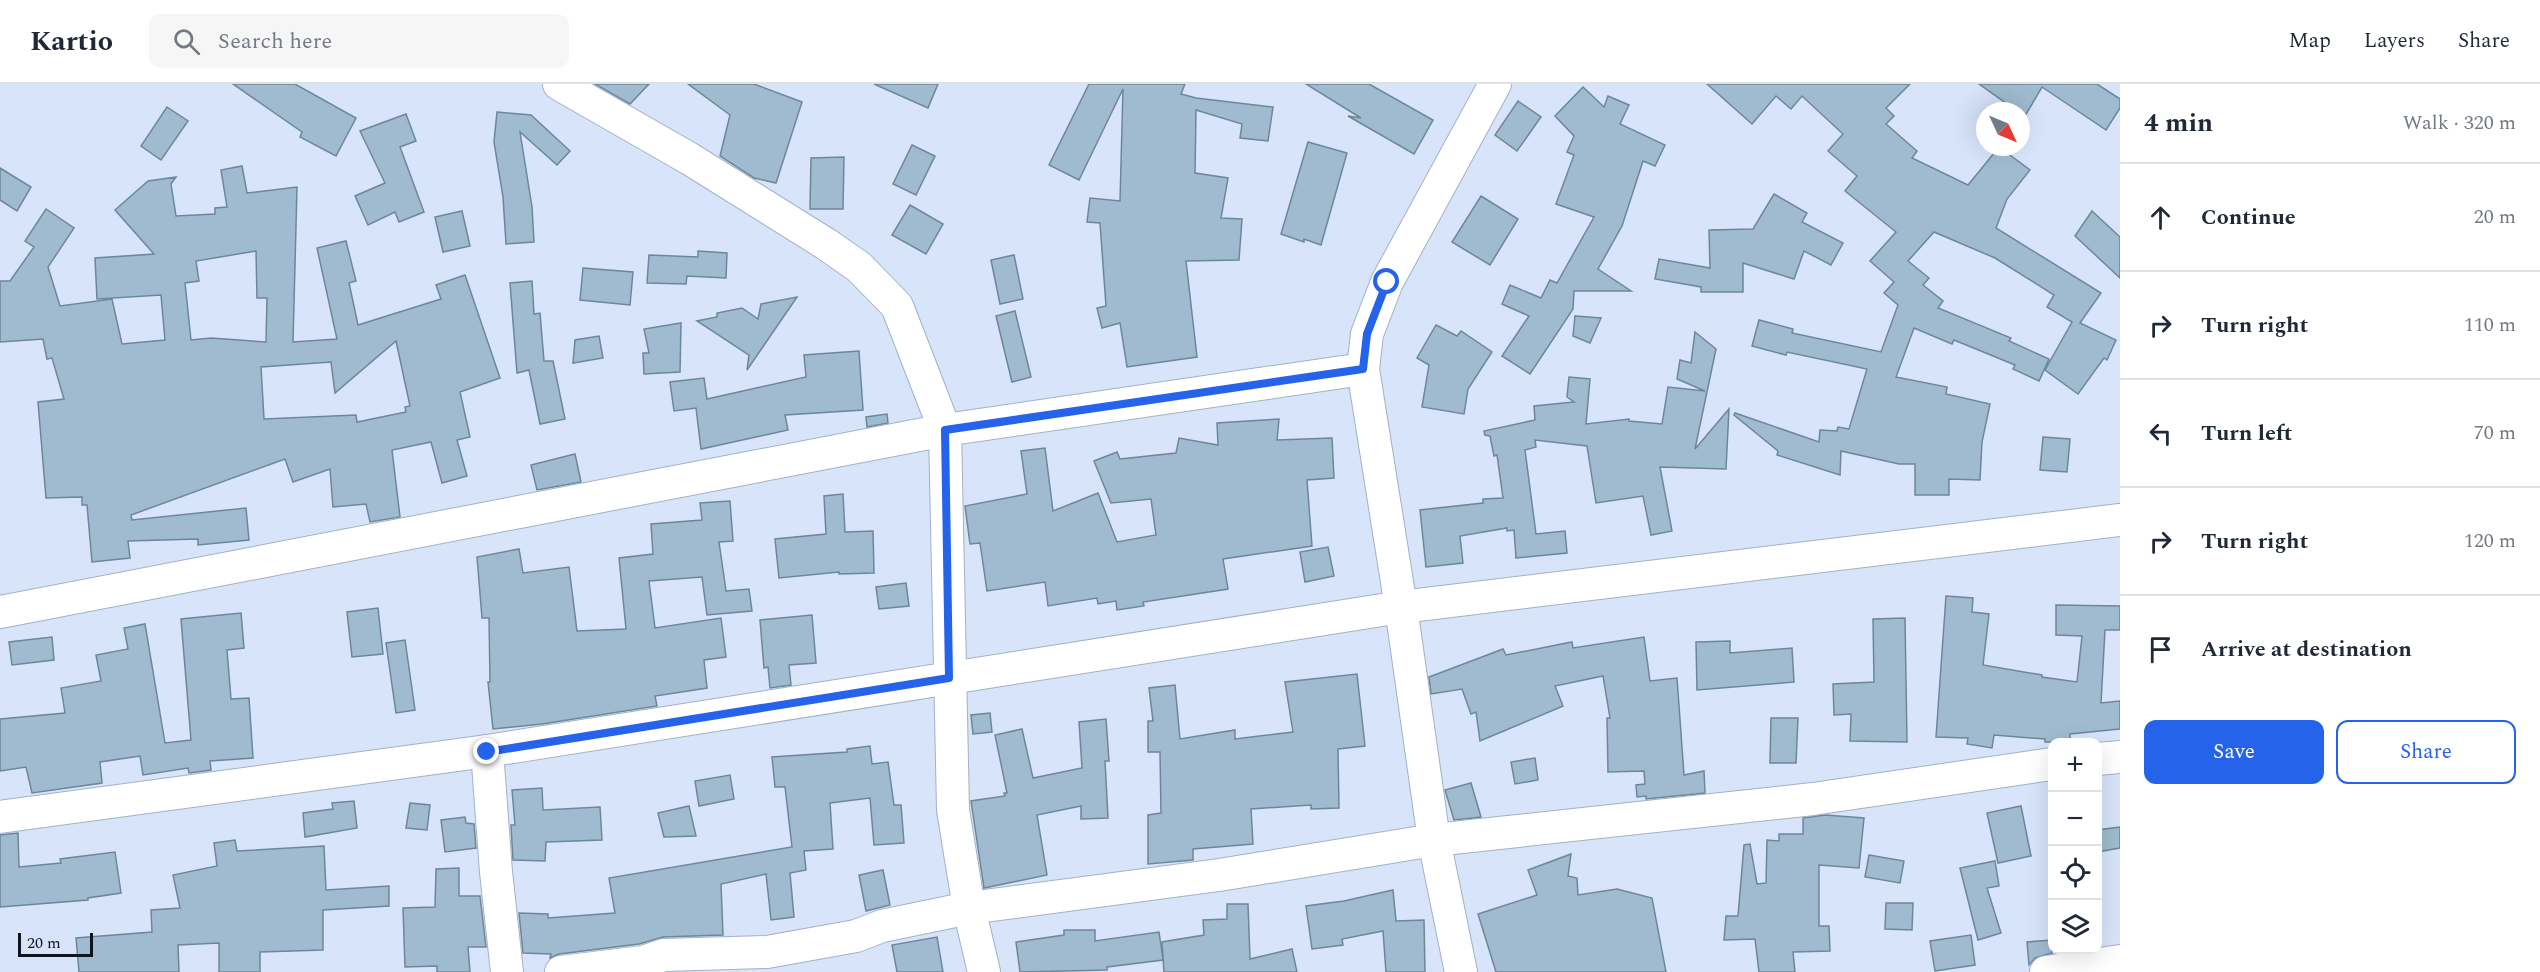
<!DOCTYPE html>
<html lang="en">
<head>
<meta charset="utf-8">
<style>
	:root { --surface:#fff; --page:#f6f6f7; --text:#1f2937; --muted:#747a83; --line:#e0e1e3; --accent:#2563eb }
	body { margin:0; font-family:Spectral,serif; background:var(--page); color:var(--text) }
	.controls { position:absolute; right:18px; bottom:18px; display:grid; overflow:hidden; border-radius:12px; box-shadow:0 6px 24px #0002 }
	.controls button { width:54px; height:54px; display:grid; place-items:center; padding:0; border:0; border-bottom:2px solid var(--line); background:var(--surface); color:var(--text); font:30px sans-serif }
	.compass { position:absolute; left:1976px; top:18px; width:54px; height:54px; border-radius:50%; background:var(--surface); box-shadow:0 6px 24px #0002; rotate:134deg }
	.scale { position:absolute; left:18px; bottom:15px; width:75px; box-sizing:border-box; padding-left:6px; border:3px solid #10161f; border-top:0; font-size:16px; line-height:21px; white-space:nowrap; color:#10161f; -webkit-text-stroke:4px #d7e4fa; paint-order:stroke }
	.stop { position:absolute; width:18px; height:18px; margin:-14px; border:4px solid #2563eb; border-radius:50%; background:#fff }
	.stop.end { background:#2563eb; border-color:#fff; box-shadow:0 2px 6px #0008 }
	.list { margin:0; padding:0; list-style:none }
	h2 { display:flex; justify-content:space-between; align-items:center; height:78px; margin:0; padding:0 24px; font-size:26px }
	h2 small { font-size:20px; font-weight:400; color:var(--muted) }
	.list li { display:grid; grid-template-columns:39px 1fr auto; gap:18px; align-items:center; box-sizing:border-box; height:108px; padding:0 24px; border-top:2px solid var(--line) }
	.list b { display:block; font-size:22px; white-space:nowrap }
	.list em { font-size:20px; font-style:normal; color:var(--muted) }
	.actions { display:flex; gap:12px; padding:18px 24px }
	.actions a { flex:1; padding:14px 0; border:2px solid var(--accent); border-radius:12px; text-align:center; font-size:21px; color:var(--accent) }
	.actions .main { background:var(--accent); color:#fff }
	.icon { flex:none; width:33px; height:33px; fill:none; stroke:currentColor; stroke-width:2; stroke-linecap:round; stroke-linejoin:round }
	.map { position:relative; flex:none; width:2120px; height:888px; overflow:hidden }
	header { display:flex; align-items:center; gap:36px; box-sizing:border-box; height:84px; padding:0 30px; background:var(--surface); border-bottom:2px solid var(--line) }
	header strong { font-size:28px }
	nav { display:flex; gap:33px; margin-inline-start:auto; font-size:21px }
	.search { width:420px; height:54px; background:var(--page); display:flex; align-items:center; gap:15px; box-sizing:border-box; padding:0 21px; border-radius:12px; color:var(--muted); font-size:22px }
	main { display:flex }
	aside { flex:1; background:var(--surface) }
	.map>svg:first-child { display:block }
	.building { fill:#a0bbcf; stroke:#6d879a; stroke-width:1.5; fill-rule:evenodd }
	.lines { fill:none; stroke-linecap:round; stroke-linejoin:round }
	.minor-casing { stroke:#a2b1cb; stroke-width:34 }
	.minor { stroke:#fff; stroke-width:32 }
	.route { stroke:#2563eb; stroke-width:8 }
</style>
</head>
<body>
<header>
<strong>Kartio</strong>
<div class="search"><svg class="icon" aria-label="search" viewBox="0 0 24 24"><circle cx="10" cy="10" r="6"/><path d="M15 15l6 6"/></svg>Search here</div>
<nav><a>Map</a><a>Layers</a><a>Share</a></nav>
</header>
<main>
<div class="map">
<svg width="2120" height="888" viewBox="0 0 2120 888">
	<rect width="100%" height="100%" fill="#d7e4fa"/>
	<!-- building -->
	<g class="building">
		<path d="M233,0h62l61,34 -20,38 -36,-19 2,-5z"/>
		<path d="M595,0h54l-19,20z"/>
		<path d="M688,0h66l48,18 -26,81 -22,-5 -34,-22 10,-41z"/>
		<path d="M874,0h64l-10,24z"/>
		<path d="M1089,0h96l-4,10 15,4 77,9 -5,34 -28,-3 2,-14 -46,-14 -1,63 33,5 -7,40 21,1 -3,41 -53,1 11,96 -70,10 -7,-44 -18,5 -5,-20 9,-2 -6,-83 -13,-1 3,-24 30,3 3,-112 -44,91 -30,-15z"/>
		<path d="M1306,0h63l64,36 -19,34 -66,-38 13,2z"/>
		<path d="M1707,0h203l-24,24 8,8 -8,8 31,27 -5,7 56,27 31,-38 31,23 -23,29 -11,29 105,65 -21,30 36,17 -9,20 -3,-2 -26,36 -33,-24 27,-48 -25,-15 7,-12 -59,-37 -61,-26 -26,29 21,17 -6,7 20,16 -5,7 73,30 -2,3 40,18 -10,22 -26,-12 2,-4 -61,-25 -2,4 -38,-16 -18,49 51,10 -1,7 44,10 -8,38 -2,38 -31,-1v16h-34v-31h-16l-58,-13 -1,24 -63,-20 1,-4 -44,-36 1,-2 84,29 1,-12 17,1 1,-4 11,2 18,-60 -80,-17 -1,3 -34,-9 7,-26 34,9 -1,4 89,19 17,-47 -14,-12 10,-11 -24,-21 26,-29 -51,-41 12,-15 -29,-25 15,-17 -41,-38 -11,13 -15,-13 -24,28z"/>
		<path d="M1979,0h118l23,15v9l-14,22 -64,-43 -17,29 -4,-5h-4z"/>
		<path d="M1583,3l21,20 4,-11 21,9 -9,19 45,21 -10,21 -12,-5 -21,65 -24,43 33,22h-57l-1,18 -43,65 -28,-18 27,-40 -27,-12 8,-19 31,13 9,-18 7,3 37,-66 -38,-13 18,-49 -7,-3 7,-16 -19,-20z"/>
		<path d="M1518,17l23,16 -24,34 -22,-16z"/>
		<path d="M167,23l21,14 -27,39 -20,-14z"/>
		<path d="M497,28l34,3 39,36 -13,14 -37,-33 12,75 2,35 -28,2 -3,-47 -9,-55z"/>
		<path d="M406,30l10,27 -16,6 24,65 -25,10 -4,-10 -27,13 -13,-29 30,-13 -25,-52z"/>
		<path d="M1308,58l39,11 -26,92 -17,-6v3l-23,-8z"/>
		<path d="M912,61l23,11 -19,39 -23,-11z"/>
		<path d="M844,73l-1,52h-33l1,-51z"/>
		<path d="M242,82l5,27 50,-6 -4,155 44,-3 -20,-91 29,-7 10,40 -7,2 9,42 83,-26 -5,-14 29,-10 35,103 -40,14 10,45 -13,3 10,36 -25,7 -11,-41 -39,8 8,67 -30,5 -4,-18 -33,3 -3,-38 -37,13 -8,-23 -154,56 1,5 114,-12 3,32 -51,5v-6l-70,2 2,17 -38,4 -5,-57h-5v-8l-36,1 -8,-96 26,-3 -12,-41 -5,1 -4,-20 -43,3v-61h10l24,-34 -9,-6 21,-32 28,19 -26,39 12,39 52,-7 10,45 43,-4 -4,-45 -64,4 -2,-41 59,-4 -39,-44 33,-29 28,-4 -5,7 5,32 39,-2v-6l12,-1 -6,-37zM256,167l1,47h10l-1,44 -55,-4 -20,2 -6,-57 14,-2 -3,-20zM396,257l14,65 -5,1 1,5 -49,10 -1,-7 -92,4 -3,-52 70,-5 4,31z"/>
		<path d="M0,84l31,19 -14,24 -17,-11z"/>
		<path d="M1774,110l33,19 -5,9 41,21 -12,22 -27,-14 -10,28 -51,-16v29h-42v-5l-46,-8 4,-20 51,9 -1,-38 44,-1z"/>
		<path d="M1481,112l37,23 -28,46 -38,-23z"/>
		<path d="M910,121l33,19 -17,30 -34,-19z"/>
		<path d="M462,127l8,35 -27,6 -8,-35z"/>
		<path d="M2092,127l28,26v41l-45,-42z"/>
		<path d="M698,167l29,2 -1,25 -39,-2 -1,8 -39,-1 2,-28 49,2z"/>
		<path d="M1014,171l9,44 -23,5 -9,-44z"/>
		<path d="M583,184l50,4 -3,33 -50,-5z"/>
		<path d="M532,197l2,33 6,-1 4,48h9l12,58 -25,5 -11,-54 -12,3 -7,-90z"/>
		<path d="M797,213l-50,73 2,-15 -52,-34 20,-4v-4l25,-5 16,11 3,-15z"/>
		<path d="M1015,227l16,66 -19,5 -16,-66z"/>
		<path d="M1575,232l26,2 -11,25 -17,-7z"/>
		<path d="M681,239l-1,49 -36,2 -1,-21h6l-5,-24z"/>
		<path d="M1436,241l21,11 4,-5 31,21 -24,37 -4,25 -42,-7 7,-42 -12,-7z"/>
		<path d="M1695,248l21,17 -21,100 34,-40 -3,60 -66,-2 12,64 -21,4 -8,-39 -47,7 -9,-57 -52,-6 1,7 -11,3 11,84 29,-3 2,22 -51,5 -2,-28 -7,1v-3l-47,8 3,27 -37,4 -6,-57 63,-7v-4l20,-1 -6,-43 -3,1 -4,-20 -5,-1 -1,-4 51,-11 -1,-14 40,-4 -7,-5 2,-20 21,2 -4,45 43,-5v2l33,3 6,-37 37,4 -28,-12 3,-19 11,3z"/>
		<path d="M599,252l4,22 -30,5 2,-23z"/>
		<path d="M859,267l4,59 -78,5 3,15 -87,19 -5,-41 -22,3 -4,-29 34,-4 3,21 99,-22 -2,-22z"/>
		<path d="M887,330l1,9 -21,4 -1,-10z"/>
		<path d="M1279,335l-2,21 55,-2 2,40 -27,2 5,66 -89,13 5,30 -85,13 1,4 -27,4 -1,-9 -18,3 -1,-6 -49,8 -3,-24 -58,9 -7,-48 -10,1 -5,-38 62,-12 -6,-43 24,-3 8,63 45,-18 19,49 39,-7 -5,-36 -40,4 -17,-42 23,-9 3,7 56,-6 3,-15 39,7 -1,-22z"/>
		<path d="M2043,353l27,2 -3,33 -27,-2z"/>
		<path d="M575,370l6,28 -44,8 -6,-25z"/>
		<path d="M843,410l2,38 28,-1 1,42 -35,1v-2l-60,6 -4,-39 51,-5 -2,-38z"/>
		<path d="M730,417l3,40 -14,1 7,49 23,-2 3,22 -45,4 -5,-38 -53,4 6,47 66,-10 5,39 -22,3 3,28 -52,8 2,10 -115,18 -49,5 -5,-47h2l-1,-64h-7l-5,-61 42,-8 4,24 46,-6 8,64 49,-2 -7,-71 34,-4 -2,-30 51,-4 -2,-17z"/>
		<path d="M1328,463l6,29 -29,6 -5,-30z"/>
		<path d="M906,499l3,23 -30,3 -3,-22z"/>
		<path d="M1946,512l27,2 -1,14 17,2 -6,51 59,10v2l35,5 5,-46 -26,-1v-30l64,1v24h-15l-4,73 19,-2v28l-50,5v8h-25v-3l-51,-4 -2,13 -25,-4 1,-6 -32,-1z"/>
		<path d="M378,524l5,46 -31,3 -5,-45z"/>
		<path d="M241,529l3,35 -17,2 4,49 18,-1 4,60 -43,3 1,9 -22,3 -1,-5 -45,7 -3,-19 -40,6 2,21 -70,10 -6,-26 -26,4v-52l65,-6 -4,-25 40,-7 -5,-26 32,-6 -4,-21 21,-4 20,119 26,-3 -10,-121z"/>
		<path d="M812,531l4,48 -27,2 2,20 -21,3 -2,-21 -4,1 -4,-48z"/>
		<path d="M1905,534l2,124 -57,-1 1,-27 -17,1 -1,-31 41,-2 -1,-63z"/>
		<path d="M52,553l2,23 -42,5 -3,-23z"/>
		<path d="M1644,553l6,44 27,-3 7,97 20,-4 1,22 -59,6v-3l-9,1 -1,-12 9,-1 -1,-13 -36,1 -1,-54h3l-7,-42 -48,10 8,20 -83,35 -4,-29 -5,2 -9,-25 -31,5 -2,-17 74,-28 3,6 66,-13 1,6z"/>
		<path d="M405,556l10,70 -19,3 -10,-70z"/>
		<path d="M1730,557v12l62,-5 2,34 -97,8 -1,-48z"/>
		<path d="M1357,590l8,72 -27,3 1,59 -28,1v-4l-60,4 2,35 -60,5v11l-45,4v-49l13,-2 -1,-61h-12v-31h5l-4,-33 26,-3 5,54 55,-9v9l58,-7 -8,-50z"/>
		<path d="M990,629l2,19 -19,2 -2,-19z"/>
		<path d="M1771,634h27l-2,45h-26z"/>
		<path d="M1106,635l3,42h-4l3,57 -27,1v-13l-44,9 10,60 -63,13 -13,-87 34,-5 -1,-3h3l-12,-58 27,-6 11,49 49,-10 -3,-46z"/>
		<path d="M870,662l2,18 16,-2 6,43h7l3,38 -30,2 -4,-47 -40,5 3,46 -29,2 2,19 -16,3 4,44 -23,3 -5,-46 -45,10 2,51 -60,2 -24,7 -80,10 -9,4 1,-4 -28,-1 -4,-40 29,1v4l67,-5 -6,-35 183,-31 -7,-60h-10l-3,-30 75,-5v-3z"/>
		<path d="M1535,674l3,22 -23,4 -4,-22z"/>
		<path d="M730,691l4,24 -35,7 -4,-25z"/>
		<path d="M1471,699l10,34 -27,3 -9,-30z"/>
		<path d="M542,704l1,22 57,-3 2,33 -56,2 -1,19 -32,-1 -2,-35h4l-3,-35z"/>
		<path d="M354,717l3,27 -52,9 -2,-24 30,-4 -1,-6z"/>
		<path d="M410,719l20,2 -3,25 -21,-2z"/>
		<path d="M689,722l7,30 -32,1 -6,-24z"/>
		<path d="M2021,722l10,50 -33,7 -11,-50z"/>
		<path d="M1825,731l39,3 -5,50 -40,-3v61h10l1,25 -37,1 2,20h-36l-4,-33 -31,1 2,-24h12l6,-71 6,-1 7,40 9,-1 1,-43 12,1v-7h24v-16z"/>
		<path d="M465,733l1,6 8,1 2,24 -31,4 -4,-32z"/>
		<path d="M2120,743v21l-23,4v-22z"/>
		<path d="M18,749l1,34 42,-4 -1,-4 55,-7 6,41 -33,5v2l-88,7v-72z"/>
		<path d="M235,756l2,11 87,-5 2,44 63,-4v20l-66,4v40l-63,2v20h-41v-29l-41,2 1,27h-100l-3,-34 76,-6 -1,-22 29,-2 -7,-33 44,-9 -3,-23z"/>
		<path d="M1571,770l-3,22 9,2 1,17 39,-6 35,9 14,74h-170l-18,-58 59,-19 -9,-25z"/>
		<path d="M1869,771l35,6 -4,22 -35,-6z"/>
		<path d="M1995,777l4,25 -12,2 14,45 -23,7 -18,-72z"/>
		<path d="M459,784v28h21l6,51h-18l2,25h-33v-6l-32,1 -2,-59 32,-1 1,-38z"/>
		<path d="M883,786l7,35 -24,6 -7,-36z"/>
		<path d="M1393,806l3,31 28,-1 1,52h-39l-3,-41 -41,8 1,6 -31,4 -6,-43 38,-5z"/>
		<path d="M1886,819h27l-1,27 -27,-1z"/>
		<path d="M1227,820h21l2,55 42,-10 5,23h-133l-2,-30 42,-7 -1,-15 24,-1z"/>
		<path d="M1064,846h31v11l64,-9 4,28 -56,7v3l-87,2 -4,-30 48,-7z"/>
		<path d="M1971,851l4,30 -40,6 -5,-30z"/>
		<path d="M937,853l6,35h-46l-5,-27z"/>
		<path d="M2052,856v13l-17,5 -6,7 -2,-23z"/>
	</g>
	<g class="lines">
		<defs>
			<g id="minor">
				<path d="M559,0l131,75 136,85 33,23 38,39 48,124 8,380 16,98 15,64"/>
				<path d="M0,528l945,-182 418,-61"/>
				<path d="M487,667l9,121 11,100"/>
				<path d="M2098,675l22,-2"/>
				<path d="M0,733l487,-66 914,-144 719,-87"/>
				<path d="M561,888l82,-10 21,-7 103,-3 89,-16 26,-10 87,-18 250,-33 215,-35 379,-41 239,-35"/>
				<path d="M1461,888l-27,-132 -33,-233 -38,-238 4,-35 20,-52 108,-198"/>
				<path d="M2046,888l74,-11"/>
			</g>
		</defs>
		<!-- minor casing -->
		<use href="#minor" class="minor-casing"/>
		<!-- minor -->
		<use href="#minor" class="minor"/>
	</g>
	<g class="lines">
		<!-- route -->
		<path class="route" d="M487,668l462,-74 -4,-248 418,-61 4,-35 20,-52"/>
	</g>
</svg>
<div class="controls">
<button>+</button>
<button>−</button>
<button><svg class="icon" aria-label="locate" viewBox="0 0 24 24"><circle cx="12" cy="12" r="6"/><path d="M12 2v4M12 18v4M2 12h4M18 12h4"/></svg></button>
<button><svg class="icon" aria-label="layers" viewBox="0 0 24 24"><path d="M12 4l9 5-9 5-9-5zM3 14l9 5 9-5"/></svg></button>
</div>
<svg class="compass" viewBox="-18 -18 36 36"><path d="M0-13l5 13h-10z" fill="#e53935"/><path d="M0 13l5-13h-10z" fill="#747a83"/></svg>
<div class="scale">20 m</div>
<div class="stop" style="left:1387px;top:198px"></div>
<div class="stop end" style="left:487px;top:668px"></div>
</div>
<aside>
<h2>4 min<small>Walk · 320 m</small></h2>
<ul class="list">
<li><svg class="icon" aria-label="ahead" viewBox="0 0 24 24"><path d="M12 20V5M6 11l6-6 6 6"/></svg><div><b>Continue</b></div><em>20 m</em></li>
<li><svg class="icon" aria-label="right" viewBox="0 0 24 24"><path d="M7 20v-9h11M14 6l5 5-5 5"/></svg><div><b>Turn right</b></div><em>110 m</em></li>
<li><svg class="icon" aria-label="left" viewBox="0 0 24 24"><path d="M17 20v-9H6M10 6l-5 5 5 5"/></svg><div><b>Turn left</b></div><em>70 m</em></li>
<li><svg class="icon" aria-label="right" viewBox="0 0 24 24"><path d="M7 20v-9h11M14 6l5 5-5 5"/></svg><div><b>Turn right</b></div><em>120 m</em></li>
<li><svg class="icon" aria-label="arrive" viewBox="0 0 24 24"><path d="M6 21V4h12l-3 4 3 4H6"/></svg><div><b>Arrive at destination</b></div></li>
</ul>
<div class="actions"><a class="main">Save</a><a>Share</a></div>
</aside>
</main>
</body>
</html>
